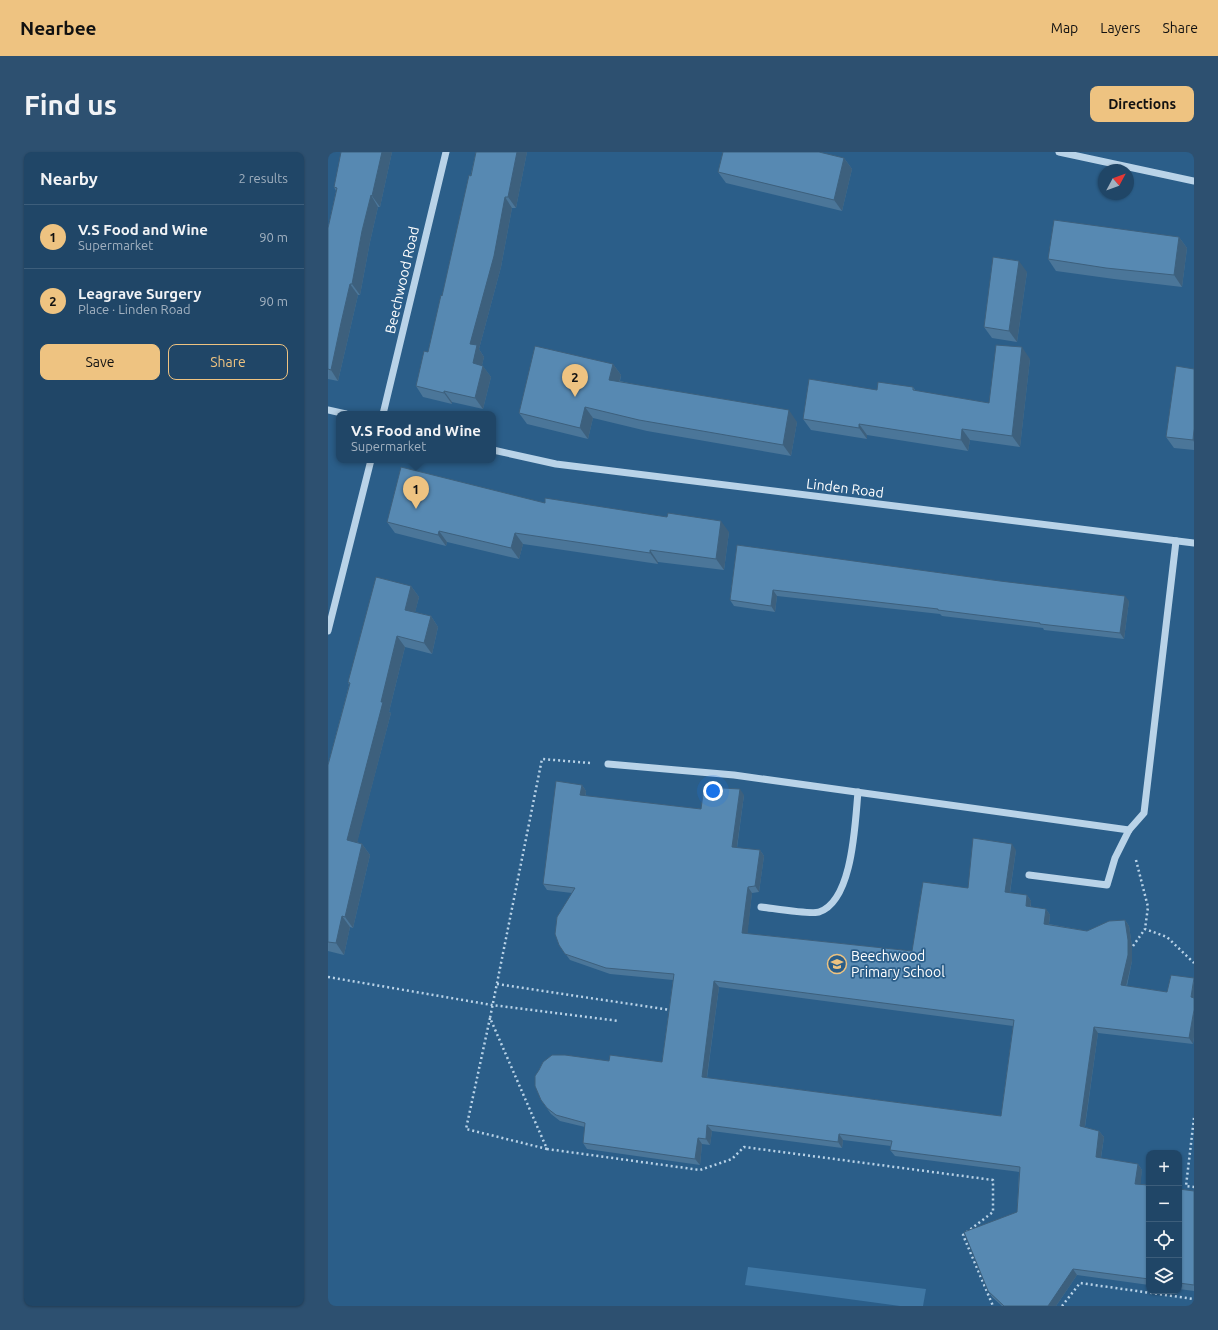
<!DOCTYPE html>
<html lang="en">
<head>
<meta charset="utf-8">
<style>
	:root { --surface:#204667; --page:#2d5070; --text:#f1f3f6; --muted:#a2b1c0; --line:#3d5e7b; --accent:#eec381 }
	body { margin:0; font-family:Ubuntu,sans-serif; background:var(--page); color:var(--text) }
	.controls { position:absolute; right:12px; bottom:12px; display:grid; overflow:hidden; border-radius:8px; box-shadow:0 1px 3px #0004 }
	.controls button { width:36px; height:36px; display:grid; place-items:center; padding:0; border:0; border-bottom:1px solid var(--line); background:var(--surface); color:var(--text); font:20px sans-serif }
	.compass { position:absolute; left:770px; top:12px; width:36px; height:36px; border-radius:50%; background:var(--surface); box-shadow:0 1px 3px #0004; rotate:49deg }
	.you { position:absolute; left:385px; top:639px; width:14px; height:14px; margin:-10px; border:3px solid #fff; border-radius:50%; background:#1a73e8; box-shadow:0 0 0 6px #1a73e833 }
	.badge { display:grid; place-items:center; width:26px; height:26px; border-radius:50%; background:var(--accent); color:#111; font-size:13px; font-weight:700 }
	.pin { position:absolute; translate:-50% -33px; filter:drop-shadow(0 1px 2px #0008) }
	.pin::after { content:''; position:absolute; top:21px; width:14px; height:12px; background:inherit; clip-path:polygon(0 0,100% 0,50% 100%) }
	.popup { position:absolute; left:8px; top:259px; width:160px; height:52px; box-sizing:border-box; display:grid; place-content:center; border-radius:8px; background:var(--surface); filter:drop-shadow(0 1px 3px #0005); font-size:13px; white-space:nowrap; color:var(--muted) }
	.popup b { font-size:15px; color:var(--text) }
	.popup::after { content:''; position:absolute; left:50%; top:100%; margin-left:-8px; border:8px solid transparent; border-top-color:var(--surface) }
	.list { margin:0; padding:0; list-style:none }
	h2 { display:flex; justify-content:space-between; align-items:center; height:52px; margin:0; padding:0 16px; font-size:17px }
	h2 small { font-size:13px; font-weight:400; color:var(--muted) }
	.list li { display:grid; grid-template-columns:26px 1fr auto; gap:12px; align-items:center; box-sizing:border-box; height:64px; padding:0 16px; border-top:1px solid var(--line) }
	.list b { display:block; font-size:15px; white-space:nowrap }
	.list p { margin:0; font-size:13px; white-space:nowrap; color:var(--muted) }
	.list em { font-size:13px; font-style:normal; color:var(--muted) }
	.actions { display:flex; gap:8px; padding:12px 16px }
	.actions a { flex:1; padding:9px 0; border:1px solid var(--accent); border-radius:8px; text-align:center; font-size:14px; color:var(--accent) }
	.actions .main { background:var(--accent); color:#111 }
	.icon { flex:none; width:22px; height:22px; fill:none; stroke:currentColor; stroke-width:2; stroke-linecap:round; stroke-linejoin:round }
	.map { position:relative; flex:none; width:866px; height:1154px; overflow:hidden; border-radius:8px }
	header { display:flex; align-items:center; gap:24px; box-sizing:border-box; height:56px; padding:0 20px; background:var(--accent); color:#111 }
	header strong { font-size:19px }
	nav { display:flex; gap:22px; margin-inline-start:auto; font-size:14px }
	.intro { display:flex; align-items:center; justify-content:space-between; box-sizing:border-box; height:96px; padding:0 24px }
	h1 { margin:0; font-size:28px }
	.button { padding:10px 18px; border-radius:8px; background:var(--accent); color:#111; font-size:14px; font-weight:700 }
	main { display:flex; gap:24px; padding:0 24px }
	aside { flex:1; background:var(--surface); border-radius:8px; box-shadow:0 1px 3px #0004 }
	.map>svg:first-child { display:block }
	.green { fill:#4078a5 }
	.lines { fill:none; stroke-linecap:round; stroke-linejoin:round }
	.path { stroke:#b9d3e8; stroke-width:2.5; stroke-dasharray:2 3; stroke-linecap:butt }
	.minor { stroke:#b9d3e8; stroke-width:7 }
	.wall { fill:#4b7699; fill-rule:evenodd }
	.shaded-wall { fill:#3d607d }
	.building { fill:#5789b2; stroke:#3d607d; fill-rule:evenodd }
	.labels { text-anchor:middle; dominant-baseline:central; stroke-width:3.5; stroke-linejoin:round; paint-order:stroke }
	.street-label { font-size:14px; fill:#fff; stroke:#2b5e89 }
	.poi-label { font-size:14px; fill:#fff; stroke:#2b5e89; text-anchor:start }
</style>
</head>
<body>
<header>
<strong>Nearbee</strong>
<nav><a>Map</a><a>Layers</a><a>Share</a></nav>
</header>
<div class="intro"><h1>Find us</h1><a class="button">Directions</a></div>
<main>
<aside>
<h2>Nearby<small>2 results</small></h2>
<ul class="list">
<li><span class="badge">1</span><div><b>V.S Food and Wine</b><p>Supermarket</p></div><em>90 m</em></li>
<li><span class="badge">2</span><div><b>Leagrave Surgery</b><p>Place · Linden Road</p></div><em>90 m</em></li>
</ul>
<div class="actions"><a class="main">Save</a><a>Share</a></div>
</aside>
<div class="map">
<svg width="866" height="1154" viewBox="0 0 866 1154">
	<rect width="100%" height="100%" fill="#2b5e89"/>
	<!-- green -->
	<path class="green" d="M420,1115l178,22 -3,17h-23l-155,-21z"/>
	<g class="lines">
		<!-- path -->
		<g class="path">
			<path d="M262,611l-48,-4 -52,259 57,131 153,21 32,-11 12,-12 249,33v32l-30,23 30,71"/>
			<path d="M808,708l12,47 -3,22 22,8 27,26"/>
			<path d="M805,794l12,-17"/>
			<path d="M0,825l164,28 127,16"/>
			<path d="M169,832l173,26"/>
			<path d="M162,866l-24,111 81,20"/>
			<path d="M866,966l-8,68 8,1"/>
			<path d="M734,1154l18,-23 114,16"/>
		</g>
		<!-- minor -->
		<g class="minor">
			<path d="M731,0l135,29"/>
			<path d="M0,258l18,4"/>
			<path d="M55,262l63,-262"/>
			<path d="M165,298l63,14 638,79"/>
			<path d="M0,479l43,-171"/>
			<path d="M280,612l126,11 395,55"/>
			<path d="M701,723l78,10 8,-27 14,-28 15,-17 32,-272"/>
			<path d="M433,755c10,1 51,8 58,5 34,-11 36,-89 39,-120"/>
		</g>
	</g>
	<!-- wall -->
	<g class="wall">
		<path d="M64,0l-12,55h-2l-8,35 -10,53h-2l-9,39 -11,47 -10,-2v-151l8,-37 -2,-4z"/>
		<path d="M148,0h51l-11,56h-4l-11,59 -22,82 5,8 -2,8 9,12 -8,32 -31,-7v2l-29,-7 -7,-11 12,-34 14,-56z"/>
		<path d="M516,6l8,11 -10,42 -116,-28 -8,-11z"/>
		<path d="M851,85l8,11 -5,39 -68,-8 -58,-8 -8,-12z"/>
		<path d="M699,120l-10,70 -25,-4 -8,-11z"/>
		<path d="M702,207l-10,88 -50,-7 -2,11 -101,-16v4l-56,-9 -8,-11 74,-29 36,-3 3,4 73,12z"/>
		<path d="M285,212l8,11 -1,6 177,41 -6,34 -144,-25 -54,-13 -5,21 -61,-15 -8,-11z"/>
		<path d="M866,217v81l-20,-2 -8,-11z"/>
		<path d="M217,351l184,29 -5,38 -66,-8v2l-135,-20 -4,15 -72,-17 -1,4 -51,-13 -8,-11z"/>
		<path d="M409,393l392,56 -5,38 -80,-9 -1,-2 -101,-12 -2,-2 -163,-18 -2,16 -41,-6 -4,-6z"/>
		<path d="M83,434l8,11 -4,15 16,4 7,11 -6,27 -27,-7 -16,65 2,1 -34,129 5,2 8,11 -17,73 -3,-1 -6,28 -16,-4v-186l21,-80 -1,-3z"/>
		<path d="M254,633l4,6v5l115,13 43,-14 -7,53 23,2 4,6 -5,36 -7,1 -5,41 165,17 56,-63 48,-38 -6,43 17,2 4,6v6l15,2 4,6 -1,9 38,7 38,-11 4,6 3,20v15l-5,25 40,6 27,-14v59l-1,7 -95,-11 -13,94 14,4 5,6 -3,21 37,6 4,6 -2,14 9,1v100l-72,-10 -21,31h-54l-10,-9 -4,-6 29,-79 2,-40 -124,-16 -5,-6 1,-4 -48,-6 -1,8 -130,-17 -2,14 -8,-1 -2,21 -113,-16 -4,-6 2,-16 -25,-6 -9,-7 -10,-14 68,-39 53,1 11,-82 -63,-6 -40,-14 -11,-15 13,-52 -25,-3 -4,-6zM391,835l294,39 -12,90 -294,-38z"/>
		<path d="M851,1037l15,2v100l-15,-2z"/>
	</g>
	<!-- shaded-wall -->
	<g class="shaded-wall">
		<path d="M54,0h10l-12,55 -8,-11z"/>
		<path d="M189,0h10l-11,56 -8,-11z"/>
		<path d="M516,6l8,11 -10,42 -8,-11z"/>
		<path d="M43,43l7,12 -8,35 -10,53 -8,-11 10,-53z"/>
		<path d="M177,45l7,11 -11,59 -22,82 5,8 -4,17 -7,-11 -3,-19z"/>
		<path d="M851,85l8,11 -5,39 -8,-12z"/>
		<path d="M691,109l8,11 -10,70 -8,-11z"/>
		<path d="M22,132l8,11 -9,39 -11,47 -7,-11 10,-47z"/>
		<path d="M694,195l8,12 -10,88 -8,-11z"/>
		<path d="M285,212l8,11 -4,16 -8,-11z"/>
		<path d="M155,214l8,11 -8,32 -8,-11z"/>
		<path d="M116,239l8,11v2l-8,-11z"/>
		<path d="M257,255l8,11 -5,21 -8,-11z"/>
		<path d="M461,258l8,12 -6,34 -8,-11z"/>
		<path d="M531,272l8,11v4l-8,-11z"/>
		<path d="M634,277l8,11 -2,11 -7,-11z"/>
		<path d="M866,277v13l-1,-2z"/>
		<path d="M393,369l8,11 -5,38 -8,-11z"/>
		<path d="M111,379l8,11 -1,4 -8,-11z"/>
		<path d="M187,381l8,11 -4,15 -8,-11z"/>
		<path d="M322,398l8,12v2l-8,-11z"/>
		<path d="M83,434l8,11 -6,24 -8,-11z"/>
		<path d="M445,438l4,6 -2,16 -4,-6z"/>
		<path d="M797,444l4,5 -5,38 -4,-6z"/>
		<path d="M103,464l7,11 -6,27 -8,-11z"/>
		<path d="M69,484l8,11 -16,65 2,1 -36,138 -8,-11z"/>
		<path d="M254,633l4,6 -1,10 -5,-6z"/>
		<path d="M412,637l4,6 -8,58 -4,-6z"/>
		<path d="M34,692l8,11 -17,73 -8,-11z"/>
		<path d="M684,692l4,6 -7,48 -4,-6z"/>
		<path d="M432,698l4,6 -5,36 -4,-6z"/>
		<path d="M420,735l4,6 -5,46 -5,-6z"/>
		<path d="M699,743l4,6 -1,11 -4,-6z"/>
		<path d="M718,757l4,6 -2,15 -4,-6z"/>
		<path d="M14,764l8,11 -6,28 -8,-12z"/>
		<path d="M797,768l4,6 3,20v15l-7,30 -4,-6z"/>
		<path d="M866,828v22l-3,-5z"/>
		<path d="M386,829l5,6 -13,96 -4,-6z"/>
		<path d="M866,858v27l-1,7 -4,-6z"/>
		<path d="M766,875l4,6 -14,99 -4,-6z"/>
		<path d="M379,973l5,6 -2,14 -4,-6z"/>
		<path d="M771,979l5,6 -4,26 -4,-6z"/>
		<path d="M511,982l4,6 -1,8 -4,-6z"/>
		<path d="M370,986l4,6 -2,21 -5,-6z"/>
		<path d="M810,1012l4,6 -2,20 -5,-6z"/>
		<path d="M745,1117l4,6 -21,31h-8z"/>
	</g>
	<!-- building -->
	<g class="building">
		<path d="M13,0h41l-10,44 -1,-1 -9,36 -10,53h-2l-9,39 -10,47 -3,-1v-141l9,-40 -3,-1z"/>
		<path d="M148,0h41l-9,45h-3l-11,59 -24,88 7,1 -4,18 10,3 -8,32 -31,-7v2l-28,-7 8,-35 4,1 13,-57 1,1 27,-121 2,1z"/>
		<path d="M395,0h96l25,6 -10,42 -116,-28z"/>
		<path d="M726,68l125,17 -5,38 -68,-7 -58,-9z"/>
		<path d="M665,105l26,4 -10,70 -25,-4z"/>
		<path d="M668,193l26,2 -10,89 -50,-7 -1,11 -102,-16v4l-56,-9 6,-40 68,11 1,-8 35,5v3l76,13z"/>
		<path d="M207,194l78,18 -4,16 180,30 -6,35 -144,-25 -54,-13 -5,21 -61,-15z"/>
		<path d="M848,214l18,3v60l-1,11 -27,-3z"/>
		<path d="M73,315l144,36v-5l122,19 1,-4 53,8 -5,38 -66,-9v3l-135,-20 -4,15 -72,-17 -1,4 -51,-13z"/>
		<path d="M409,393l263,36 125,15 -5,37 -80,-9v-1l-102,-13v-1l-165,-19 -2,16 -41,-6z"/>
		<path d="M48,425l35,9 -6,24 26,6 -7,27 -27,-7 -16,66h2l-36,138 15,4 -17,73 -3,-1 -6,27 -8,-1v-177l22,-82 -2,-1z"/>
		<path d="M228,629l26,4 -2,10 121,14 3,-22 36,2 -8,58 28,3 -5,36 -7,1 -6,46 170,18 11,-69 45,6 5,-50 39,6 -7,48 22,3 -1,11 20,3 -2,15 43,7 22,-10 16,-1 3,20v15l-7,30 46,7 4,-17 23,3 -3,19 3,1v12l-5,28 -95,-11 -14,99 19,5 -3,26 42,7 -3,20 14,1v94l-76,-10 -25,37h-44l-16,-15 -24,-59 53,-20 3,-45 -130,-17 2,-9 -53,-7 -1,8 -131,-17 -1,14 -8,-1 -3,21 -112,-16 2,-20 -29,-8 -9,-7 -6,-8 -6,-14v-10l4,-6 4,-8 9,-7h13l44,6 1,-6 52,7 12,-88 -68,-6 -41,-14 -6,-9 -4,-11 2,-17 18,-29 -32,-4zM386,829l300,39 -13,96 -299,-39z"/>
		<path d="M851,1037l15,2v94l-15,-2z"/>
	</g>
	<!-- icons -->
	<defs>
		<symbol id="school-ring" viewBox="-11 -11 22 22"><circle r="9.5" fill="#2b5e89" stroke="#eec381" stroke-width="1.5"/><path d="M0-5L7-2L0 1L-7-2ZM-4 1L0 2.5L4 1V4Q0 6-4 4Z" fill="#eec381"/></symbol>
	</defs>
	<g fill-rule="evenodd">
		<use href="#school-ring" x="498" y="801" width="22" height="22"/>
	</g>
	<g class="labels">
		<!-- street labels -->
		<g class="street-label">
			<text transform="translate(74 128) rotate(-77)">Beechwood Road</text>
			<text transform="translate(517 336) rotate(7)">Linden Road</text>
		</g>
		<!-- poi labels -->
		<g class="poi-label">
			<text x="523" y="804">Beechwood<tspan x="523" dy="16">Primary School</tspan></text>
		</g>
	</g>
</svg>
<div class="controls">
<button>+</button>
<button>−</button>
<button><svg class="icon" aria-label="locate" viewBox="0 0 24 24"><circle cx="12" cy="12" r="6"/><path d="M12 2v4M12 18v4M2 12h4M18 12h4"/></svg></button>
<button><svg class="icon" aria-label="layers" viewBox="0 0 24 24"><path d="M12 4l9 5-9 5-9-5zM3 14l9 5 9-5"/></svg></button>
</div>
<svg class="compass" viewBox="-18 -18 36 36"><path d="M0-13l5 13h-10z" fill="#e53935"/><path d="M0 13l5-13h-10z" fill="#a2b1c0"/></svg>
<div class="you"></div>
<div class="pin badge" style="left:88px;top:357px">1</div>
<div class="popup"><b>V.S Food and Wine</b>Supermarket</div>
<div class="pin badge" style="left:247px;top:245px">2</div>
</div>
</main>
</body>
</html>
